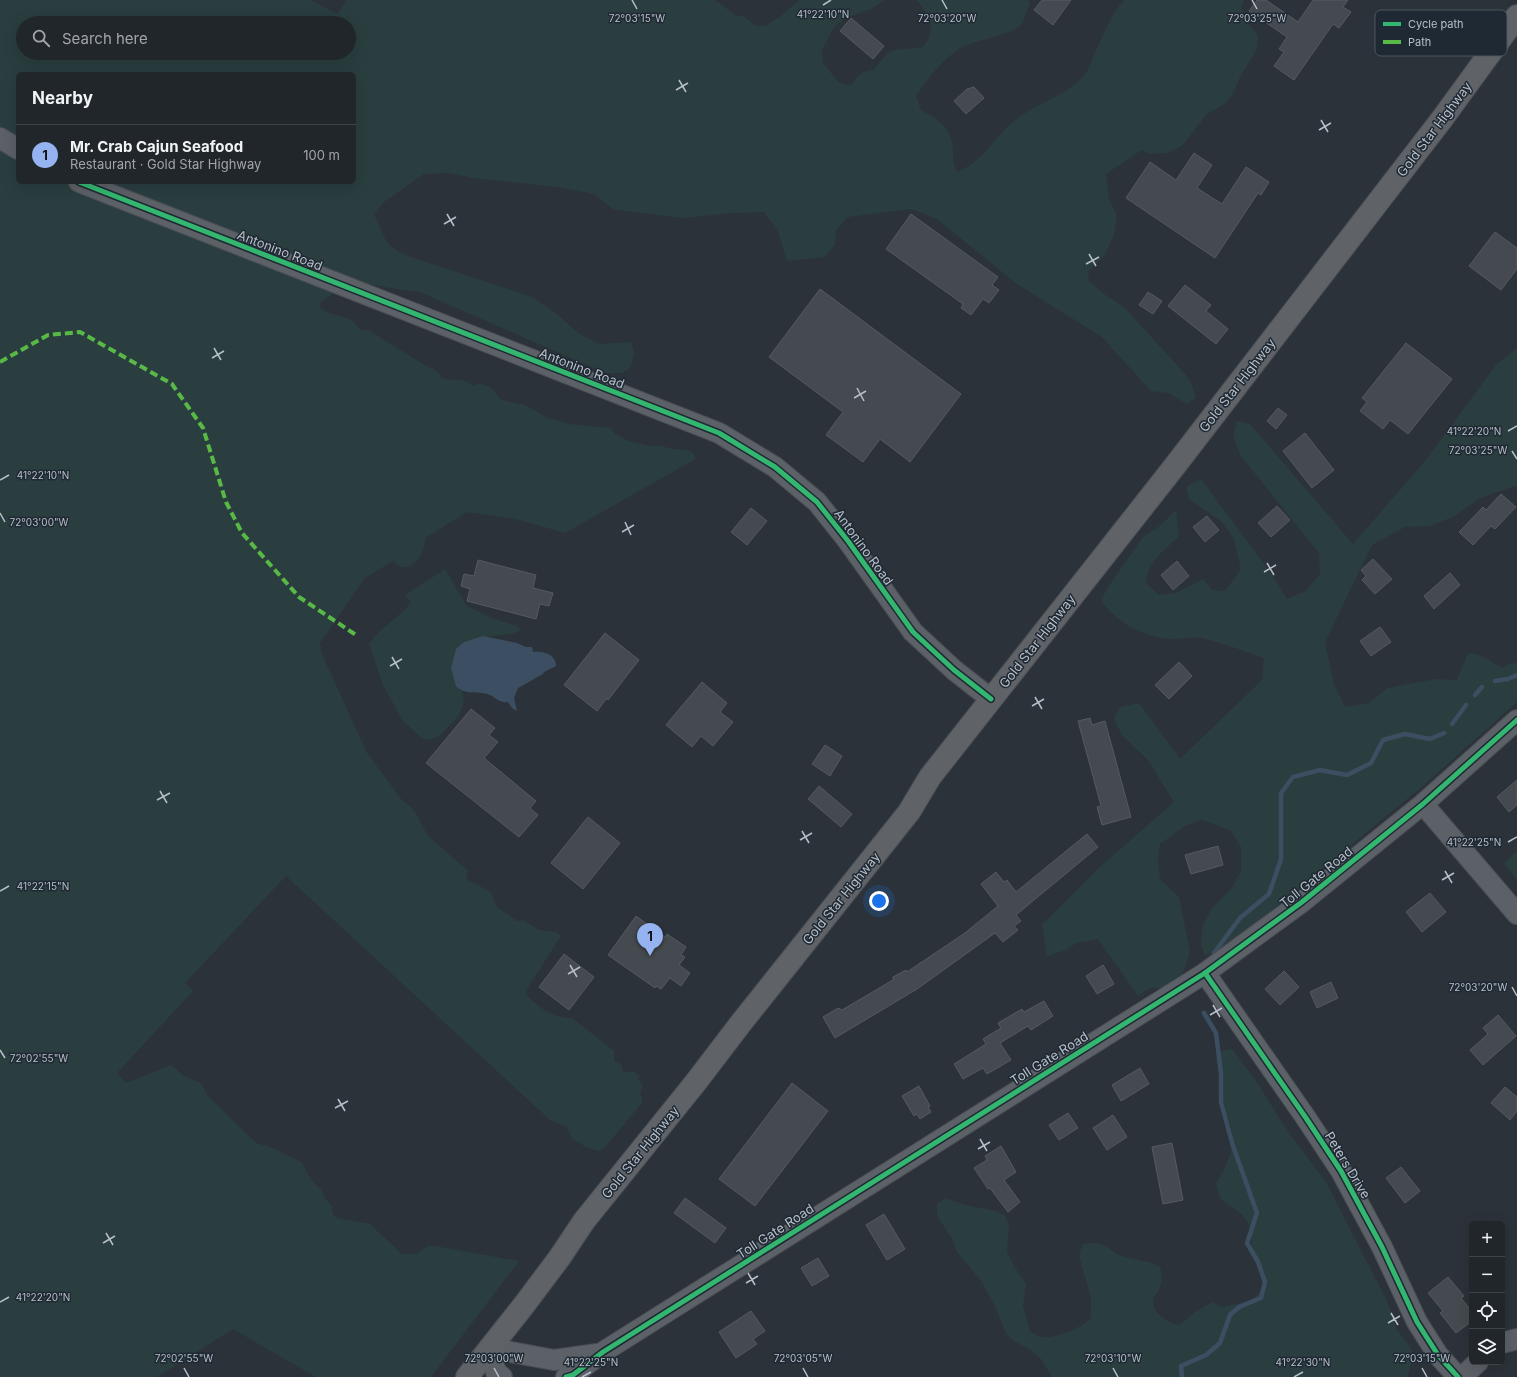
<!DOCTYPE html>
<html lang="en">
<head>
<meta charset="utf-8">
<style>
	:root { --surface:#21262b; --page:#2d3237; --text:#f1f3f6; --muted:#a2a5a9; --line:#3e4347; --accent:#95b2f1 }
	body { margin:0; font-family:Inter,sans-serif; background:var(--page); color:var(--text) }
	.controls { position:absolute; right:12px; bottom:12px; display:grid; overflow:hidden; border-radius:6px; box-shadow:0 4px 16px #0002 }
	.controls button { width:36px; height:36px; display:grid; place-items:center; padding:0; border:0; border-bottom:1px solid var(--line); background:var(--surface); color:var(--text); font:20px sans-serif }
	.you { position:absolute; left:879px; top:901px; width:14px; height:14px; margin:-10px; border:3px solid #fff; border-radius:50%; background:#1a73e8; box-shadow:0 0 0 6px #1a73e833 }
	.badge { display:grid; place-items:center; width:26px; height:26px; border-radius:50%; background:var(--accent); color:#111; font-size:13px; font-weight:700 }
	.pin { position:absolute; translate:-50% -33px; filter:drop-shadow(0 1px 2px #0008) }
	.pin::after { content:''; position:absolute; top:21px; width:14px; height:12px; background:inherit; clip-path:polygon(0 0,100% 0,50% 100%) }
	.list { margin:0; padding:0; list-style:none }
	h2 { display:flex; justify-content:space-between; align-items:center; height:52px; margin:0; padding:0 16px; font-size:17px }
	h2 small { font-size:13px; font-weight:400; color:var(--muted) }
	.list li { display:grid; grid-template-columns:26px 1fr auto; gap:12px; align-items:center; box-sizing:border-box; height:60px; padding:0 16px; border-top:1px solid var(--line) }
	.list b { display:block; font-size:15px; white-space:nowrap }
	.list p { margin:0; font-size:13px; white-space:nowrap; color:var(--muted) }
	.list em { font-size:13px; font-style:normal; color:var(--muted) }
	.icon { flex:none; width:22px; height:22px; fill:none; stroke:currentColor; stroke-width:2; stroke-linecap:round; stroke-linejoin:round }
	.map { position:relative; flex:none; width:1517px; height:1377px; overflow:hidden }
	.search { position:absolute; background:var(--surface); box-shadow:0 4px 16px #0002; left:16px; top:16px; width:340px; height:44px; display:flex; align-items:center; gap:10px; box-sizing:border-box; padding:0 14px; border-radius:22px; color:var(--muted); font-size:15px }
	.panel { position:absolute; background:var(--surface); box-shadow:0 4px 16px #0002; left:16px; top:72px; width:340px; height:112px; border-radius:6px }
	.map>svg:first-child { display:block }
	.green { fill:#2a3e3f; fill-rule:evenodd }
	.water { fill:#3c4e61 }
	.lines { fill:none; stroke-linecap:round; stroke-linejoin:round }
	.stream { stroke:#3c4e61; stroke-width:4.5 }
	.building { fill:#454a50; stroke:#545a60 }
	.minor-casing { stroke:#4a4e54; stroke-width:22 }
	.major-casing { stroke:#4a4f55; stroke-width:24 }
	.minor { stroke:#5c6067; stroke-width:20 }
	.major { stroke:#5f6368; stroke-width:22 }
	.quiet { stroke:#58b947; stroke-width:4; stroke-dasharray:8 4; stroke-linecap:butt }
	.cycleway-casing { stroke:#1f2933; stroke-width:8 }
	.cycleway { stroke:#33b770; stroke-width:5 }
	.ticks { fill:none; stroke:#b7bfc9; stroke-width:1.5 }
	.labels { text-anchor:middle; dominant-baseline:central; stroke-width:3; stroke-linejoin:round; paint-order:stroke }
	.street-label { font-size:13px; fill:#b7bfc9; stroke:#1f2933 }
	.key { fill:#1f2933; stroke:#4d5660; stroke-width:1 }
	.key-label { font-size:11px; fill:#b7bfc9 }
	.ticks-label { font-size:10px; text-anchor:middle; fill:#b7bfc9; stroke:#1f2933; stroke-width:3; stroke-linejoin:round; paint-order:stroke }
</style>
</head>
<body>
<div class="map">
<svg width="1517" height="1377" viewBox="0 0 1517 1377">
	<rect width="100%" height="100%" fill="#2c3239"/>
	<!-- green -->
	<g class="green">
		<path d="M0,0h311l26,14 10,-14h368l20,15 10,2 9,8 11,1 15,-9 19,-17h86l-14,9 -26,9 -10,8 -6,10 -7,15 1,12 16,20 12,3 6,-9 6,-5 10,-2 15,-17 7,-3 28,-3c14,-16 7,-33 -7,-47h112l2,4c-3,6 -5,15 -9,20 -7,11 -48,16 -62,25 -17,11 -32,30 -43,47l5,14c17,9 32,19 32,40 0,9 0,15 4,22 32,-14 35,-35 61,-54 21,-16 51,-23 68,-45 4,-6 6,-14 9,-20 8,-18 16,-38 29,-53h120l-3,7 6,15 11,14 -1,13 -17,28 -6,15 -8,11 -19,11 -25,32 -15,7 -16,1 -9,-4 -36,24 3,25 8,17 -3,19 -10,21 -16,15 1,10 15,13 20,13 62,68 6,10 4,13 -9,6 -19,-11 -17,-2 -49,-54 -85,-53 -80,-65 -26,-10 -63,8 -12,13 -1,14 -10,13 -38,4 -9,-30 -14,-19 -32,1 -48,5 -44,-5 -27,-4 -19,-15 -36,-7 -84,-9 -26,-5 -24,1 -40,28 -10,13c13,23 7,29 34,41l124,41 24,16 22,20 21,11 32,-2 3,11 -3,14 -9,6h-17l-185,-81c-24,-2 -46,-8 -69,-11l-30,21 -1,6c15,11 30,4 40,22h8l60,37c6,2 11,4 13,11 14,5 17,-3 33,8l6,-3 13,6 8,11 24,5 23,13 21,6 41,4 4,5 14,8 22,5h12l10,3 15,1 6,3 2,5 -1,2 -129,73 -49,-14 -49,-7 -40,25 -2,2c1,11 -10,31 -24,28l-8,-6 -28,17 -45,65 1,9 46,101 35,47 12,10 14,26 40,35 -2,8 25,13 6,15 20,14 6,-1 16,10 17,2 5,4 -36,56c10,14 29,27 47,26l42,33v10l8,4 1,7h11l6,4 -2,3 5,6 -3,9 2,3v6l-38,45 -5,3 -13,-4 -13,-8 -7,-12 -16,-7 -264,-244 -101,107 8,8 -76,82 9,10 45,-18 13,11 17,7 6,12 49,48 14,4 32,15c5,12 10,21 20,28l2,7 8,9v7l4,5 34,6 32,30h15l10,-8h8l84,15 -88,116h-115l-83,-48 -76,48h-157zM23,23h326v30h-326zM18,74h336v108h-336z"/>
		<path d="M1517,348v139l-2,-1 -35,12 -27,19 -24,9 -24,1 -33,18 -47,97 9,42 11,23 24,-4 18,-15 49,-9 21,1 11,-27c16,1 20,8 35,15l5,-4 9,-1v39l-93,83 -198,163 -21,7 -4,-9 1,-19 10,-19 19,-19 10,-18v-24l-11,-17 -28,-10 -17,6 -25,18 -2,16 2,19 19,18 11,55 -9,26 -17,10h-14l-12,8 -40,-57 -22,4 -10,7 -19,6 -5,-31 59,-59 73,-64 -26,-42 -26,-25 -8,-16 6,-12 19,-4 41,56 82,-79 2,-22c-20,-7 -41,-15 -62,-20 -11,-2 -23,2 -34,1 -27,-3 -52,-17 -67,-39l7,-13 35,-50 17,-11 16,-16 3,26c-15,15 -31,24 -33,47l13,12 17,-2 27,-14 9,11 13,1 16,-22 -7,-30 -12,-17 -33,-23 -3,-12 15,-8 72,97 14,23 19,-8 14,-17 -1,-21 -79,-98 -7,-20 4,-14 13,3 103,120 72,-83 71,-96z"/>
		<path d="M445,569l22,37 25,12 27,9 1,4 -9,3 -35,4 -22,22c-4,23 20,32 4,56 -3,5 -8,8 -11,12 -8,9 -12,12 -24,11l-20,-18 -20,-36 -14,-41c11,-17 31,-26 42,-42l-6,-7z"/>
		<path d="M1517,851v29l-13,-17z"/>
		<path d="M1232,1049l24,32 33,52 37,49 61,119 10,29 13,17 4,9 -7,21h-355l-11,-18 -9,-8 -18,-10 -8,-8 -12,-29 -13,-23 -24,-29 -6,-15 -12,-18 -2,-5v-10l9,-6 19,7 31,6 9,5 4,9 -2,27 7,14 12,18 -3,22 7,25c2,1 5,4 8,5 14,5 44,-8 53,-18v-21l-12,-41 3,-11c7,-2 12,-3 18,-1 7,1 13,8 19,11 14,6 28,4 41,12 2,8 3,15 -1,22 -1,3 -4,6 -5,8 -4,16 13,25 25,28l16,-13 18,-10 9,5c11,-3 30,-4 37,-14 10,-12 -3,-29 -6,-41 -3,-13 0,-27 -11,-37 -14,-14 -22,-8 -26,-32l10,-17 7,-21v-10l-11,-38 -6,-39c3,-8 9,-8 16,-9z"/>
	</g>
	<!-- water -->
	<path class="water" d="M483,636l34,7 9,4h6l1,5c10,-1 23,2 23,14l-12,6 -1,2 -25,14 -4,10 3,13 -5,-3 -4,-6c-8,1 -11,-3 -18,-7 -11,-5 -25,1 -34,-9l-5,-18 5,-19 8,-7z"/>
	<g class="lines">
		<!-- stream -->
		<g class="stream">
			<path d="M1495,681l13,-2 9,-4"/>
			<path d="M1475,695l7,-8"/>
			<path d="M1452,724l14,-19"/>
			<path d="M1214,953l26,-35 29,-24 12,-35v-66l12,-16 27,-7 27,5 24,-12 12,-23 22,-6 25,5 14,-6"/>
			<path d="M1182,1377l-1,-11 25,-11 14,-12 10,-28 9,-8 22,-9 4,-16 -7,-20 -11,-19 10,-30 -24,-67 -12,-44v-29l-5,-40 -12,-20"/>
		</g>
	</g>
	<!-- building -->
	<g class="building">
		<path d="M1042,0h29l-18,25 -19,-15z"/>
		<path d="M1257,0h9l32,22 15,-22h35l-5,7 8,5 -12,16 -6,-4 -39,56 -20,-14 10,-14 -5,-3 8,-12 -38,-26z"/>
		<path d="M851,18l33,28 -11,13 -33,-28z"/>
		<path d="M974,87l10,11 -18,16 -12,-13 13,-12z"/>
		<path d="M1194,153l18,12 -15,23 25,16 24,-37 23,15 -8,13 -3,-2 -43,65 -89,-60 24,-36 26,18z"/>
		<path d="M911,214l87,63 -6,8 7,5 -10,13 -6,-4 -12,16 -10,-7 2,-4 -77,-55z"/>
		<path d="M1495,232l22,16v21l-16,21 -32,-24z"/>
		<path d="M1185,285l26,20 -5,6 22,18 -12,15 -48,-38z"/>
		<path d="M820,289l141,105 -51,68 -30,-23 -17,23 -37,-27 17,-23 -74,-55z"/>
		<path d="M1148,292l14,9 -9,13 -14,-9z"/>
		<path d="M1406,343l46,36 -44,55 -18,-14 -7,9 -23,-18 7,-9 -5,-4z"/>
		<path d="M1278,408l9,7 -11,14 -9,-8z"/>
		<path d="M1305,433l29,37 -22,18 -29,-37z"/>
		<path d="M1501,494l15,13 -21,22 -4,-3 -18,19 -14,-13 24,-25 3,3z"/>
		<path d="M1277,506l13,14 -19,17 -13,-14z"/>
		<path d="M751,508l16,13 -20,24 -16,-13z"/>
		<path d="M1207,516l12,14 -14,12 -12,-15z"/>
		<path d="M1373,559l19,20 -17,15 -13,-14 4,-4 -5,-6z"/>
		<path d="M478,560l58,15 -3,13 20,5 -4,13 -9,-2 -4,15 -69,-18 3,-12 -9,-3 3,-12 10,2z"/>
		<path d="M1177,561l12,15 -16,14 -12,-15z"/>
		<path d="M1450,573l10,12 -26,24 -10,-13z"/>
		<path d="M1380,627l11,15 -20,14 -11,-15z"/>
		<path d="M605,633l34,27 -31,40 -1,-2 -10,13 -33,-26z"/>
		<path d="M1179,662l13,14 -23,23 -14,-14z"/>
		<path d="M702,682l25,21 -7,9 13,10 -20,24 -12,-10 -9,11 -26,-22z"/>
		<path d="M471,709l24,19 -6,7 9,7 -14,16 52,43 -6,7 8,7 -19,22 -93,-74z"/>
		<path d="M1090,718l2,7 13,-4 26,96 -29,8 -5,-18 4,-1 -23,-85z"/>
		<path d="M825,745l17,11 -12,20 -18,-12z"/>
		<path d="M1517,780v25l-8,7 -12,-15z"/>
		<path d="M819,786l33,28 -11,13 -33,-28z"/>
		<path d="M588,817l32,26 -37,46 -32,-26z"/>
		<path d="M1087,834l11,13 -82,68 5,6 -7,5 4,4 -15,12 -8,-9 -78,56 -82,49 -12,-21 15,-9 4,2 51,-30v-3l13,-7 1,2 58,-39 33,-27 -17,-22 15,-12 8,10 3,-2 9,12z"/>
		<path d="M1218,846l5,19 -32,9 -6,-19z"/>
		<path d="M1430,893l16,19 -24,20 -16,-20z"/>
		<path d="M636,916l29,21 2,-3 19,13 -5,8 4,2 -6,8 11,8 -9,13 -11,-8 -9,11 -5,-3 -1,2 -47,-33z"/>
		<path d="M564,954l30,23 -25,33 -30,-23z"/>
		<path d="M1103,965l11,19 -17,10 -11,-18z"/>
		<path d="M1284,971l15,16 -19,18 -15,-16z"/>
		<path d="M1331,982l7,16 -21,10 -7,-16z"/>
		<path d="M1044,1001l9,15 -22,14 -3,-4 -28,17 11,17 -24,14 -4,-6 -20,11 -9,-15 32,-20 -3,-5 18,-11 -3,-5 24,-14 2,3z"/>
		<path d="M1498,1015l18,21 -33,29 -13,-15 18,-16 -5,-6z"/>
		<path d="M1140,1068l9,16 -28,17 -9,-16z"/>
		<path d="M792,1083l36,28 -73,95 -36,-27z"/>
		<path d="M919,1086l11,20 -2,1 3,5 -11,7 -3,-5 -3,2 -12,-20z"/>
		<path d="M1505,1087l12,10v14l-7,9 -19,-17z"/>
		<path d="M1068,1113l10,15 -19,12 -10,-15z"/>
		<path d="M1113,1115l14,22 -20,13 -14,-22z"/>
		<path d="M1172,1143l11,57 -20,4 -11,-57z"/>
		<path d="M1001,1146l15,26 -12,8 16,22 -12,10 -18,-24 -2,1 -14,-21 13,-8 -2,-4z"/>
		<path d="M1401,1167l19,24 -15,12 -19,-25z"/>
		<path d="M685,1198l41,30 -11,15 -41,-30z"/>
		<path d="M884,1214l21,35 -18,11 -21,-35z"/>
		<path d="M818,1258l11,18 -17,10 -11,-18z"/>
		<path d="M1448,1277l16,19 -3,2 11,14v9l-16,12 -16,-20 3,-2 -15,-18z"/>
		<path d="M751,1311l14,20 -12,8 4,5 -21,14 -17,-26z"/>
	</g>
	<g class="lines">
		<defs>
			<g id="minor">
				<path d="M0,138l18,11"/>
				<path d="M79,182l640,251 56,34 42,35 31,39 65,91 41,38 37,29"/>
				<path d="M1423,804l94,110"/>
				<path d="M1205,973l101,145 35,53 41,76 35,75 21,33 20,22"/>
				<path d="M1502,1343l15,-4"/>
				<path d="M502,1377l-6,-5 -7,-24 65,12 43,-6"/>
				<path d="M566,1377l7,-2 30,-23 602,-379 97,-71 121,-98 94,-84"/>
				<path d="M1462,1377l16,-15"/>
			</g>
			<path id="major" d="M467,1377l57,-72 36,-48 24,-36 112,-139 45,-59 168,-211 21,-35 244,-310 268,-348 75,-103"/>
		</defs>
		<!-- minor casing -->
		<use href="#minor" class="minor-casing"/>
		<!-- major casing -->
		<use href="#major" class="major-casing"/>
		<!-- minor -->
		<use href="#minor" class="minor"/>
		<!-- major -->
		<use href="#major" class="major"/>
		<!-- quiet -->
		<path class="quiet" d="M0,362l48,-27 32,-3 92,52 31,44 23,74 16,31 57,64 57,38"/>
		<defs>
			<g id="cycleway">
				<path d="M79,182l640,251 56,34 42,35 31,39 65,91 41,38 37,29"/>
				<path d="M1205,973l101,145 35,53 41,76 35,75 21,33 20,22"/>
				<path d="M566,1377l7,-2 30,-23 602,-379 97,-71 121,-98 94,-84"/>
			</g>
		</defs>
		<!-- cycleway casing -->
		<use href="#cycleway" class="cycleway-casing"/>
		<!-- cycleway -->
		<use href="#cycleway" class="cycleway"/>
	</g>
	<!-- ticks -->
	<path class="ticks" d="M632,0l5,9M942,0l5,9M1252,0l5,9M823,5l8,-5M679,80l7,12M676,90l12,-7M1321,120l7,12M1319,130l12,-7M447,214l7,12M444,224l12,-7M1089,254l7,12M1086,264l13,-7M214,348l7,12M212,358l12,-7M857,388l7,13M854,398l12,-7M1508,431l9,-5M1512,451l5,8M0,480l9,-5M0,513l5,9M625,522l6,13M622,532l12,-7M1267,563l7,12M1264,572l12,-7M392,657l7,12M390,666l12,-7M1035,697l7,12M1032,706l12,-7M160,791l7,12M157,800l13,-7M802,831l7,12M800,840l12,-7M1508,842l9,-5M1445,871l7,12M1442,880l12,-7M0,891l9,-5M570,965l7,12M568,974l12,-7M1512,987l5,9M1213,1005l7,12M1210,1015l12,-7M0,1050l5,8M338,1099l7,12M335,1108l13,-7M980,1139l7,12M978,1149l12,-7M106,1233l7,12M103,1243l12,-7M748,1273l7,12M746,1283l12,-7M0,1302l9,-5M1391,1313l7,12M1388,1323l12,-7M184,1368l5,9M494,1368l5,9M803,1368l5,9M1113,1368l5,9M1422,1368l5,9M582,1377l9,-5M1294,1377l9,-5"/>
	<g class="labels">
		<!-- street labels -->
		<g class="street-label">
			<text transform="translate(1434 129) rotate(-53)">Gold Star Highway</text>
			<text transform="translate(280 250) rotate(21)">Antonino Road</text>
			<text transform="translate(582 368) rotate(21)">Antonino Road</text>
			<text transform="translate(1237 385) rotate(-52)">Gold Star Highway</text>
			<text transform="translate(864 547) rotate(54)">Antonino Road</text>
			<text transform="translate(1037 641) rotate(-52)">Gold Star Highway</text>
			<text transform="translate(1316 877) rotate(-39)">Toll Gate Road</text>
			<text transform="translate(841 898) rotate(-51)">Gold Star Highway</text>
			<text transform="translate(1049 1058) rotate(-32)">Toll Gate Road</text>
			<text transform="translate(640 1152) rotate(-51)">Gold Star Highway</text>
			<text transform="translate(1348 1165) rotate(59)">Peters Drive</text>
			<text transform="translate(775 1231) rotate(-33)">Toll Gate Road</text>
		</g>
	</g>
	<!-- legend -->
	<rect x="1375" y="10" width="132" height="46" rx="6" class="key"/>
	<rect x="1383" y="22" width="18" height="4" fill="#33b770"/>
	<rect x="1383" y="40" width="18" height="4" fill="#58b947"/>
	<g class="key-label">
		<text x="1408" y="28">Cycle path</text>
		<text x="1408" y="46">Path</text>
	</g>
	<g class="ticks-label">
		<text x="823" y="18">41°22'10"N</text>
		<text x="947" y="22">72°03'20"W</text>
		<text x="637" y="22">72°03'15"W</text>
		<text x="1257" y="22">72°03'25"W</text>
		<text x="1474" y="435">41°22'20"N</text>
		<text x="1478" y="454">72°03'25"W</text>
		<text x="43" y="479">41°22'10"N</text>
		<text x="39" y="526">72°03'00"W</text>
		<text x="1474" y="846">41°22'25"N</text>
		<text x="43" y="890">41°22'15"N</text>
		<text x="1478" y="991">72°03'20"W</text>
		<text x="39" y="1062">72°02'55"W</text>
		<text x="43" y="1301">41°22'20"N</text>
		<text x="184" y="1362">72°02'55"W</text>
		<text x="494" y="1362">72°03'00"W</text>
		<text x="803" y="1362">72°03'05"W</text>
		<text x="1113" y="1362">72°03'10"W</text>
		<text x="1422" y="1362">72°03'15"W</text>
		<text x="591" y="1366">41°22'25"N</text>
		<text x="1303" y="1366">41°22'30"N</text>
	</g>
</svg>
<div class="controls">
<button>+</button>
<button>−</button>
<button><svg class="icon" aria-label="locate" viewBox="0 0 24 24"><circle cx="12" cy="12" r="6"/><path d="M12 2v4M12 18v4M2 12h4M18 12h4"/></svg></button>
<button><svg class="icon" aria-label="layers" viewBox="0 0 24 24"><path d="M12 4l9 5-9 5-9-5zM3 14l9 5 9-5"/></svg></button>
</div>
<div class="you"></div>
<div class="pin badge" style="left:650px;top:956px">1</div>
<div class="search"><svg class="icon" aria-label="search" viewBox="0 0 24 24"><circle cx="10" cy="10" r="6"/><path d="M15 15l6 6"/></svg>Search here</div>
<section class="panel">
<h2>Nearby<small></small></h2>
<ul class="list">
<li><span class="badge">1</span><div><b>Mr. Crab Cajun Seafood</b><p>Restaurant · Gold Star Highway</p></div><em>100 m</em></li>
</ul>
</section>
</div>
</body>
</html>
